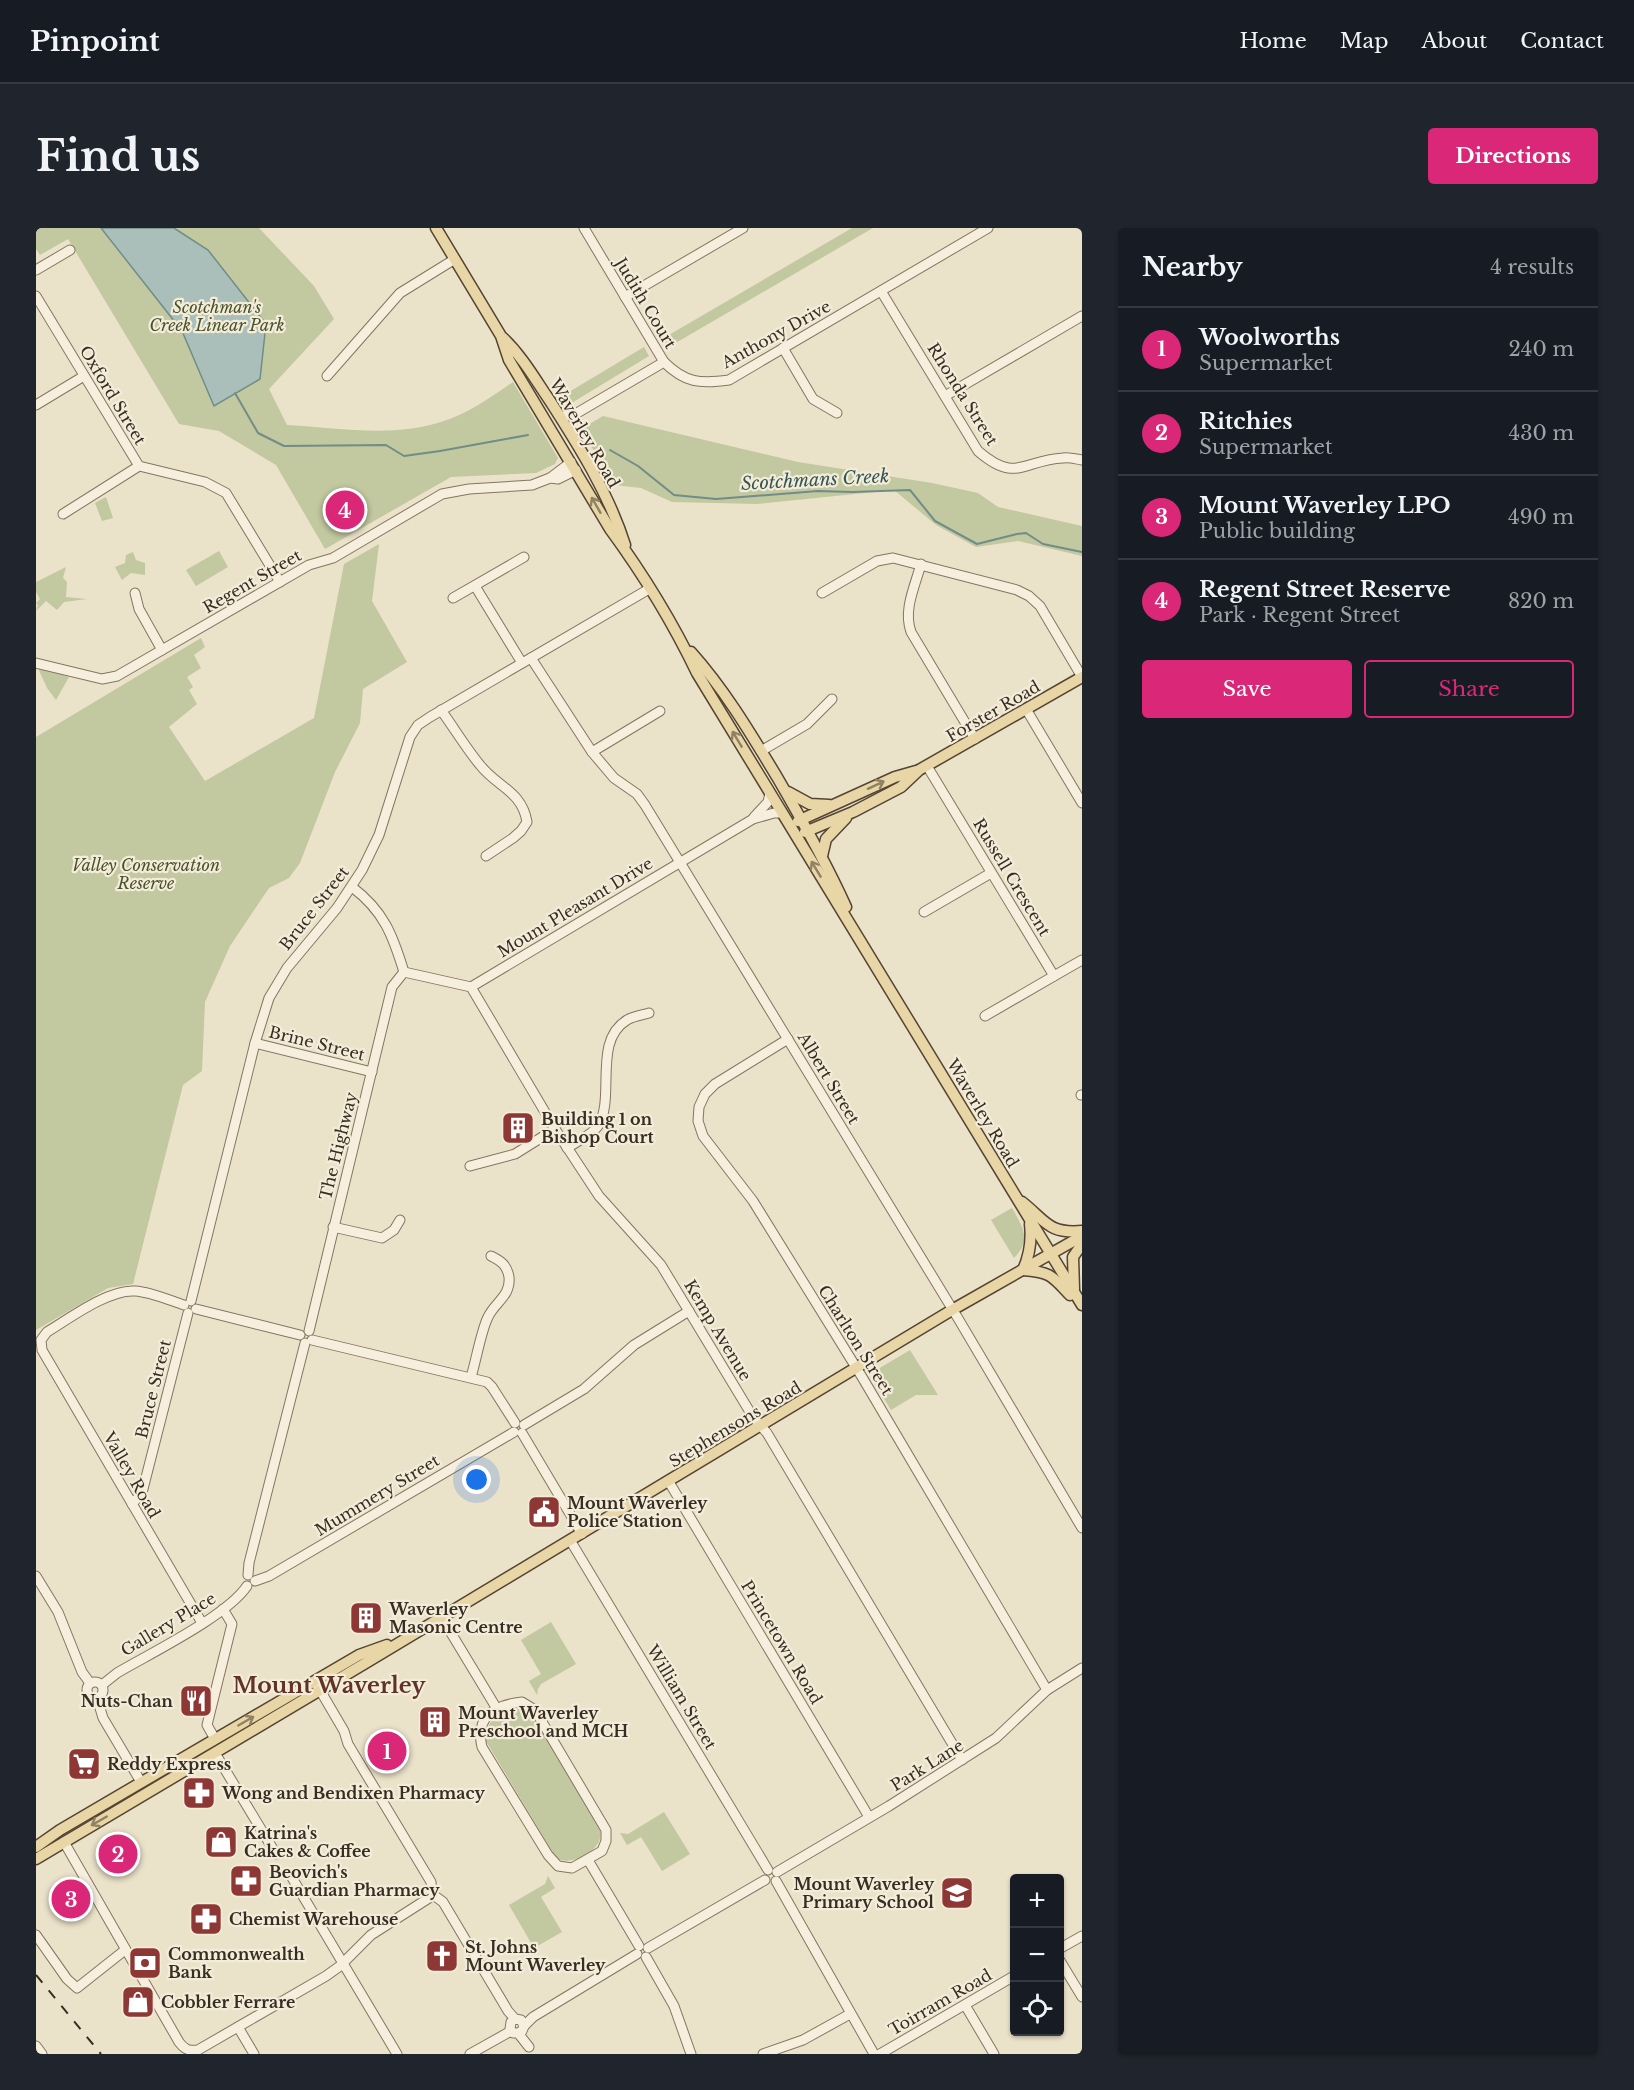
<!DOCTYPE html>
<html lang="en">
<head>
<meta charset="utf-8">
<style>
	:root { --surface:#171b24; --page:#20242c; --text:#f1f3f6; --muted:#9ea1a6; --line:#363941; --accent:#db2777 }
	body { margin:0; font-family:"Libre Baskerville",serif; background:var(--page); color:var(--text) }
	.controls { position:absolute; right:18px; bottom:18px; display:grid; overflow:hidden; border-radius:6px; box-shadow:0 2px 4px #0004 }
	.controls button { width:54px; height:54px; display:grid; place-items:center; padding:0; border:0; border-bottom:2px solid var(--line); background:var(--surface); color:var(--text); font:30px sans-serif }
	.you { position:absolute; left:441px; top:1252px; width:21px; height:21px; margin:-15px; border:4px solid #fff; border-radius:50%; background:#1a73e8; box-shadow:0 0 0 9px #1a73e833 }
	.badge { display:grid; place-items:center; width:39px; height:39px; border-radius:50%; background:var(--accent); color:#fff; font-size:20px; font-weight:700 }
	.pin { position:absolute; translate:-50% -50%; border:3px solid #fff; box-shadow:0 2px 6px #0006 }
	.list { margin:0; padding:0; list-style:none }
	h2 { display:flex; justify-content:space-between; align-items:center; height:78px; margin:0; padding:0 24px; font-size:26px }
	h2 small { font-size:20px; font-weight:400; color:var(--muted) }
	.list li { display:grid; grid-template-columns:39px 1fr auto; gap:18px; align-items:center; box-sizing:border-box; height:84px; padding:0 24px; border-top:2px solid var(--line) }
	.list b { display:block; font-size:22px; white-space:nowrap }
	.list p { margin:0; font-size:20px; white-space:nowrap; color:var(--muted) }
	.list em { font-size:20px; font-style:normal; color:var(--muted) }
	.actions { display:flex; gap:12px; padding:18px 24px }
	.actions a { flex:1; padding:14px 0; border:2px solid var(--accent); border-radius:6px; text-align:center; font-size:21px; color:var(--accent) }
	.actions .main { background:var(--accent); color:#fff }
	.icon { flex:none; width:33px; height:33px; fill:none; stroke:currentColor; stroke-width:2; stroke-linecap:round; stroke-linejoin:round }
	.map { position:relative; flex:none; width:1046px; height:1826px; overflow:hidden; border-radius:6px }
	header { display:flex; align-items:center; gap:36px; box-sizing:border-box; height:84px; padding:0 30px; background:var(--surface); border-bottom:2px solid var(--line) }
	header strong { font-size:28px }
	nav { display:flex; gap:33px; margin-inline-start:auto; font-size:21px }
	.intro { display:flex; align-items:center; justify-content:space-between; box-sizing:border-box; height:144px; padding:0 36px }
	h1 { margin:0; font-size:42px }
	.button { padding:15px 27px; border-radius:6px; background:var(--accent); color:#fff; font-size:21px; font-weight:700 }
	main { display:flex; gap:36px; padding:0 36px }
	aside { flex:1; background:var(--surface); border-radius:6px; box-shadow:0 2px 4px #0004 }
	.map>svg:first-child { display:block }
	.green { fill:#c2c89f }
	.water { fill:#aabfba; stroke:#718d87; stroke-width:1.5 }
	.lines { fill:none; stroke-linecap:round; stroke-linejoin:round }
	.stream { stroke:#718d87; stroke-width:2 }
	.minor-casing { stroke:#857560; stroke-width:11 }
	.major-casing { stroke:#544433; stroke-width:13 }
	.minor { stroke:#f6efdd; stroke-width:9 }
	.major { stroke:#e9d6a6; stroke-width:10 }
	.rail { stroke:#382d22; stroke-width:2; stroke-dasharray:10 10; stroke-linecap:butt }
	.oneway { stroke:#908264 }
	.labels { text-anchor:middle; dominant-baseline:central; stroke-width:4.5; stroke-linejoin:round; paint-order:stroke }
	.street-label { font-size:16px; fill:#382d22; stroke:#f3ecd9 }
	.park-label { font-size:16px; font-style:italic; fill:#47522b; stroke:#f3ecd9 }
	.poi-label { font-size:16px; font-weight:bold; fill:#382d22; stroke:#f3ecd9; text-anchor:start }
	.water-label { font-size:18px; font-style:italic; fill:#335654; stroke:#f3ecd9 }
	.district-label { font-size:22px; font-weight:bold; fill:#603326; stroke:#f3ecd9 }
</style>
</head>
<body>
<header>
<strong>Pinpoint</strong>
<nav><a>Home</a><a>Map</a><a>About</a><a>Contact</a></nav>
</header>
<div class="intro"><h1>Find us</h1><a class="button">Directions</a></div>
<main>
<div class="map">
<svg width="1046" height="1826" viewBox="0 0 1046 1826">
	<rect width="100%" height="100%" fill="#ebe2ca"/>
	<!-- green -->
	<g class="green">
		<path d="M0,0h223l55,58 20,33 -65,70 18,36c52,3 108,13 157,-4 25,-8 47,-24 69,-39l45,76 -3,6 -19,9 -85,4 -126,72 -49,-84 -57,-34 -40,-7 -111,-185 -28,16 -4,-6z"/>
		<path d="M816,0h21l-206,120 -5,-9z"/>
		<path d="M608,119l5,9 -84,51 -6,-9z"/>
		<path d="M567,188l195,46 134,21 46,10 20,14 84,19v30l-64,-15 -42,6 -40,-22 -42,-35 -137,14 -85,-2 -31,-14 -27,-3 -33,-56z"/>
		<path d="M70,269l7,21 -11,3 -7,-18z"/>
		<path d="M343,316l-7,57 35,61 -44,27 -3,34 -25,49 -35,91 -11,15 -20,10 -39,58 -25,56 -3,69 -19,14 -50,199 -25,4 -72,42v-593l165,-99 4,9 -11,8 7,13 -14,9 6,10 -4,3 8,14 -28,23 36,54 109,-63 30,-154z"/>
		<path d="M183,323l9,16 -32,19 -10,-16z"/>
		<path d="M97,324l3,8 9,3v12l-14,-2 -9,7 -7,-13 10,-4 1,-8z"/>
		<path d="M30,339l-3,11 4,4 -1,15 21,2 -23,3 -7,8 -11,-9 -10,10 2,-6 -2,-2 4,-4 -4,-7v-10z"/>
		<path d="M1,438l32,11 -13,23 -9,-12z"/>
		<path d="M976,980c11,19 20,32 2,50l-23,-38z"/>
		<path d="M874,1122l28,45h-22l-25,15 -20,-33 2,-5z"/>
		<path d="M515,1394l25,42 -35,20 -3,5 -1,6 -8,-14 12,-7 -20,-34z"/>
		<path d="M484,1479l11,4 69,117c0,4 1,7 0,10 -4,17 -32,28 -44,20l-70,-117c1,-23 12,-31 34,-34z"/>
		<path d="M628,1584l26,42 -28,17 -21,-34 -14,8 -7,-12 8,1z"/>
		<path d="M512,1648l7,12 -14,9 21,35 -28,16 -25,-43 36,-21z"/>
	</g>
	<!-- water -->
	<path class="water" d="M65,0h73l34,22 58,74 -6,55 -46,27 -32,-75z"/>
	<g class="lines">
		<!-- stream -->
		<g class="stream">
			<path d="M199,165l23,40 26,13 102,-1 18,11 36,-5 88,-16"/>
			<path d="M574,222l28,16 36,29 42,4 102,-8 34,1 58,-2 25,31 42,23 40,-10 9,-1 17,11 39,8"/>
		</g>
		<defs>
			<g id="minor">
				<path d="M548,0l80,134"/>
				<path d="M0,42l34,-20"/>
				<path d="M845,63l97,160c38,33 45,9 85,7 6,-1 13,1 19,2"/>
				<path d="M0,68l103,170 66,16 21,11 54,89"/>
				<path d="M589,69l118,-69"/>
				<path d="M747,120l30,51 24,14"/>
				<path d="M291,148l73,-83 55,-34"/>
				<path d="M909,168l137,-80"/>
				<path d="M0,177l48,-29"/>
				<path d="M524,189l17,-4 87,-51c21,21 36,22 65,18l259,-152"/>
				<path d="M514,250l21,-16"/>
				<path d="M27,286l76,-48"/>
				<path d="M885,336c-6,22 -18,46 -10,68l64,107"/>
				<path d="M439,358l47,77"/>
				<path d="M99,365l4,16 23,41"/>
				<path d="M786,365l55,-32 16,-3 124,32 12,6 11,10 42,71"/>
				<path d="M417,370l71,-41"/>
				<path d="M495,430l61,94 22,26 23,16 8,11 314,515 123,208"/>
				<path d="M0,435l66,16 15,-3 192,-111 24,-7 109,-64 27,-5 63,-4 18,-7 8,1 18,-9"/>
				<path d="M990,481l56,94"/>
				<path d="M405,482c13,18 25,38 39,55 17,22 42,26 47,57l-6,9 -8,7 -27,18"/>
				<path d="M725,523l46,-27 25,-25"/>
				<path d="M556,524l68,-41"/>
				<path d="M891,538l127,210 28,-16"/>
				<path d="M718,589l14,-15 2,-9"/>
				<path d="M316,659c32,24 41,49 52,85"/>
				<path d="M888,684l67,-39"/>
				<path d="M368,744l67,15 282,-168 21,-6h8"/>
				<path d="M435,759l84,142 44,67 62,69 92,152 14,16 195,327"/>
				<path d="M949,788l69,-40"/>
				<path d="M752,811l-73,45 -10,10 -6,13 -1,14 5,15 50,65 109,176 185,313"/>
				<path d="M219,815l117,29"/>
				<path d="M1045,867h1"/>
				<path d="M531,920c9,-6 25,-13 31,-22 18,-28 -6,-85 29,-106 6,-4 15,-5 22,-7"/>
				<path d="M434,938l45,-12 40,-25"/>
				<path d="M297,999l49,11 12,-8 6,-10"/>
				<path d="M155,1073l64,-258 14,-45 18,-30 50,-60 25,-38 17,-35 31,-98 8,-12 12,-8 219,-128"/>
				<path d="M148,1077c-15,-5 -33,-13 -49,-14 -26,-2 -65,27 -88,41l-6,8 1,10 160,273"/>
				<path d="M160,1081l104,26"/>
				<path d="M273,1103l83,-344 12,-15"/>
				<path d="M276,1112l175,42 5,5 23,36"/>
				<path d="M435,1149c5,-16 10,-46 17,-60 7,-15 23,-21 21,-40 -2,-12 -8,-16 -18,-21"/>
				<path d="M488,1197l60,-36 50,-44 55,-34"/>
				<path d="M486,1205l60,101"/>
				<path d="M633,1254l200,335"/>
				<path d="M96,1276l10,-11 46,-180"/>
				<path d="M534,1312l198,330"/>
				<path d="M212,1347l1,-12 56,-220"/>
				<path d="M0,1348l22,36 24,60 8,11"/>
				<path d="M219,1353l14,-5 245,-144"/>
				<path d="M406,1390l55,91"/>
				<circle cx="59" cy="1462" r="8"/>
				<path d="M66,1457l15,-12c34,-20 110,-57 130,-87"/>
				<path d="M281,1457l27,46 4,13 83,138 1,12 11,8 65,109 7,8"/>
				<path d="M61,1470l6,20 38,64"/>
				<path d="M486,1474l13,8 71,120v11l-4,10 -30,17 -14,-2 -10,-11 -66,-108c-7,-30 12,-42 40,-45z"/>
				<path d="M179,1511l-8,-14 25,-101 -9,-15"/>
				<path d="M179,1525l61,101"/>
				<path d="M28,1614l115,200c6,8 10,9 19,8l128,-74 14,-10 31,-31 58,-37 3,-4"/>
				<path d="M552,1632l51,86"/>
				<path d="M741,1644l112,-66 107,-68 51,-48 35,-22"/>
				<path d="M255,1648l106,178"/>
				<path d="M740,1653l98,173"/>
				<path d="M0,1707l31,44 10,9 48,-38"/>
				<path d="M612,1720l117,-68"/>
				<path d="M1023,1721l23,-13"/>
				<path d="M610,1729l28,49 17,48"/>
				<path d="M1023,1731l23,38"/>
				<path d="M929,1777l29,49"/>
				<path d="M488,1798l9,-9 104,-63"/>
				<path d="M202,1799l16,27"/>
				<path d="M482,1805l4,-2 2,-5 -3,-6 -6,-1 -4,3 -1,7 3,4h5l11,14"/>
				<path d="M0,1818l6,8"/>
				<path d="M434,1826l41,-23"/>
				<path d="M727,1826l40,-14 47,-26"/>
				<path d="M844,1826l134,-78"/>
			</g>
			<g id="major">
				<path d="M400,0l65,108 8,24 101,169c33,45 63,94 87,144l385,632"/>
				<path d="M467,110c19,18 32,41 47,63 29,45 59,93 75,144"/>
				<path d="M655,424c34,38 60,82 86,125 25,43 49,85 69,130"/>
				<path d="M752,564l22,12 19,1"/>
				<path d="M762,593l97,-44 21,-6"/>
				<path d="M769,604l48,-20 48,-25 18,-17 163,-93"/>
				<path d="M786,628l4,-17 20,-21"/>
				<path d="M986,974c24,19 26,32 60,29"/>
				<path d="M987,1042c28,2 29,6 47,25"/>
				<path d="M987,1042c7,-16 9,-29 7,-46"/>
				<path d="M1038,1061l-1,-32 9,-13"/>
				<path d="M0,1619l24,-17 299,-175 28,-10"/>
				<path d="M0,1631l328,-195 588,-354 130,-74"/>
			</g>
		</defs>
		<!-- minor casing -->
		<use href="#minor" class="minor-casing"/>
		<!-- major casing -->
		<use href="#major" class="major-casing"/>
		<!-- minor -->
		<use href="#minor" class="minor"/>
		<!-- major -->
		<use href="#major" class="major"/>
		<!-- rail -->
		<path class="rail" d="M0,1747l65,79"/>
	</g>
	<!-- one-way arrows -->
	<defs><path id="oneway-shaft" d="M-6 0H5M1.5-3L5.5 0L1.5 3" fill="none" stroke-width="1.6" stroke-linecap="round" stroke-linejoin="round" transform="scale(1.5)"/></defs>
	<g class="oneway">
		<use href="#oneway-shaft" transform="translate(560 277) rotate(-120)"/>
		<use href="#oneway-shaft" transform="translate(701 511) rotate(-121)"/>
		<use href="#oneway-shaft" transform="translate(840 557) rotate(-25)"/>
		<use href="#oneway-shaft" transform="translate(780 641) rotate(-121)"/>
		<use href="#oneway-shaft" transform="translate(210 1493) rotate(-30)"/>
		<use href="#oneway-shaft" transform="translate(63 1593) rotate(150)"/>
	</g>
	<!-- icons -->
	<defs>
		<symbol id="building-square" viewBox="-11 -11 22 22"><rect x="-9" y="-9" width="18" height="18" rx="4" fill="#8e3836" stroke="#f3ecd9"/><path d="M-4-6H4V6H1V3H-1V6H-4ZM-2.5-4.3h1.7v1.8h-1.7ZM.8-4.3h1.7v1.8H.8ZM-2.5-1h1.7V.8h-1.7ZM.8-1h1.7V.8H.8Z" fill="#fff"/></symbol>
		<symbol id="civic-square" viewBox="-11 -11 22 22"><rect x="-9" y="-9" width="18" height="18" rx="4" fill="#8e3836" stroke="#f3ecd9"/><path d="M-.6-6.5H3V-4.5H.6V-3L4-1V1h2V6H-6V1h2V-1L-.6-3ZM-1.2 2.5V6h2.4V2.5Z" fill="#fff"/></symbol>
		<symbol id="restaurant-square" viewBox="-11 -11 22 22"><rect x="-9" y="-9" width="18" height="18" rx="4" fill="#8e3836" stroke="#f3ecd9"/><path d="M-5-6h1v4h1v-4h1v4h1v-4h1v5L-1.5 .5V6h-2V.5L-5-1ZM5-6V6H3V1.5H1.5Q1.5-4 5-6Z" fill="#fff"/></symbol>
		<symbol id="supermarket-square" viewBox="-11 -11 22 22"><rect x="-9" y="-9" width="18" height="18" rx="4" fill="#8e3836" stroke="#f3ecd9"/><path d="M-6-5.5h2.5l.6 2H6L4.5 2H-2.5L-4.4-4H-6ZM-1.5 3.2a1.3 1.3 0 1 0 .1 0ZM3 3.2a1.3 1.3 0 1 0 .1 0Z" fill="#fff"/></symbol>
		<symbol id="pharmacy-square" viewBox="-11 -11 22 22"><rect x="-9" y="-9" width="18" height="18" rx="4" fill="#8e3836" stroke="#f3ecd9"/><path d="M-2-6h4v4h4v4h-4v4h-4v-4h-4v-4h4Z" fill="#fff"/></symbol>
		<symbol id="shop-square" viewBox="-11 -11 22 22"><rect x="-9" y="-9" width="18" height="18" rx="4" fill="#8e3836" stroke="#f3ecd9"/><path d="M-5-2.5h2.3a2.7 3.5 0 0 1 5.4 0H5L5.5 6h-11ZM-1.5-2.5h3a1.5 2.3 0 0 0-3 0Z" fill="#fff"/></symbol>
		<symbol id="school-square" viewBox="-11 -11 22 22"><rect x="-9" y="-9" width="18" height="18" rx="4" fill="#8e3836" stroke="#f3ecd9"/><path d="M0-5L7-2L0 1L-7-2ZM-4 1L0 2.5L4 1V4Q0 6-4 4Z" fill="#fff"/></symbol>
		<symbol id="church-square" viewBox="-11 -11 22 22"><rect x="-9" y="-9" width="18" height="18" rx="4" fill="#8e3836" stroke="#f3ecd9"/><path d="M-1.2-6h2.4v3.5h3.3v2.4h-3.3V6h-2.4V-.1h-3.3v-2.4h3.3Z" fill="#fff"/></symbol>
		<symbol id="bank-square" viewBox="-11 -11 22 22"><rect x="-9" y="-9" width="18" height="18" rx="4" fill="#8e3836" stroke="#f3ecd9"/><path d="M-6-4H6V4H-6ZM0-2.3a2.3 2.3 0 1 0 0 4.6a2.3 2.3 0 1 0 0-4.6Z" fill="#fff"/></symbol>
	</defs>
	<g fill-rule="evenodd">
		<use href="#building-square" x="463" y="881" width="38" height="38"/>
		<use href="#civic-square" x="489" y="1265" width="38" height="38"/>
		<use href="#building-square" x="311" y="1371" width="38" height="38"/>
		<use href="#restaurant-square" x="141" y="1454" width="38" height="38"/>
		<use href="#building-square" x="380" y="1475" width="38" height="38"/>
		<use href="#supermarket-square" x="29" y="1517" width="38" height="38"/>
		<use href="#pharmacy-square" x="144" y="1546" width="38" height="38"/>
		<use href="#shop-square" x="166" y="1595" width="38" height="38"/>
		<use href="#pharmacy-square" x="191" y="1634" width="38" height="38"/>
		<use href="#school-square" x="902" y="1646" width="38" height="38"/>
		<use href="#pharmacy-square" x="151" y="1672" width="38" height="38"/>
		<use href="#church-square" x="387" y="1709" width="38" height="38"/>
		<use href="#bank-square" x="90" y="1716" width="38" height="38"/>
		<use href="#shop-square" x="83" y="1755" width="38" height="38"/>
	</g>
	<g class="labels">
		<!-- street labels -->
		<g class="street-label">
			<text transform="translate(610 75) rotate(59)">Judith Court</text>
			<text transform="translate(740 106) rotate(-29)">Anthony Drive</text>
			<text transform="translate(927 166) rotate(58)">Rhonda Street</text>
			<text transform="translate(77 167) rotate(59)">Oxford Street</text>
			<text transform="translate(549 205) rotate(60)">Waverley Road</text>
			<text transform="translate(216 353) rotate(-30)">Regent Street</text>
			<text transform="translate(957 483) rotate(-30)">Forster Road</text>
			<text transform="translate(976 649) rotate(59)">Russell Crescent</text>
			<text transform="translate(539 679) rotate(-31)">Mount Pleasant Drive</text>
			<text transform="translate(278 680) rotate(-52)">Bruce Street</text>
			<text transform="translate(281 815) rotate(14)">Brine Street</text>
			<text transform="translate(793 850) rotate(59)">Albert Street</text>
			<text transform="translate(947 885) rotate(59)">Waverley Road</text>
			<text transform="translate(302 918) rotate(-76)">The Highway</text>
			<text transform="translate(682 1102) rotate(59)">Kemp Avenue</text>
			<text transform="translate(820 1112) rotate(58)">Charlton Street</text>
			<text transform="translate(117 1161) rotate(-76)">Bruce Street</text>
			<text transform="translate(699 1196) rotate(-31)">Stephensons Road</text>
			<text transform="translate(96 1247) rotate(60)">Valley Road</text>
			<text transform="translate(341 1267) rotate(-31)">Mummery Street</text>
			<text transform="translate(132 1396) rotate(-31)">Gallery Place</text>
			<text transform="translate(746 1414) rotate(59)">Princetown Road</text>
			<text transform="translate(646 1469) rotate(59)">William Street</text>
			<text transform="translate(891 1537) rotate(-32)">Park Lane</text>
			<text transform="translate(904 1774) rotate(-30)">Toirram Road</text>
		</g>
		<!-- park labels -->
		<g class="park-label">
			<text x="181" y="79">Scotchman's<tspan x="181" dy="18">Creek Linear Park</tspan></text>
			<text x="110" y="637">Valley Conservation<tspan x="110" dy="18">Reserve</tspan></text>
		</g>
		<!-- poi labels -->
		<g class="poi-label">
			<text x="505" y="891">Building 1 on<tspan x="505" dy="18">Bishop Court</tspan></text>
			<text x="531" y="1275">Mount Waverley<tspan x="531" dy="18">Police Station</tspan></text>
			<text x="353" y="1381">Waverley<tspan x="353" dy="18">Masonic Centre</tspan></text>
			<text x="137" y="1473" text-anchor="end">Nuts-Chan</text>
			<text x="422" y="1485">Mount Waverley<tspan x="422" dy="18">Preschool and MCH</tspan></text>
			<text x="71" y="1536">Reddy Express</text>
			<text x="186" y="1565">Wong and Bendixen Pharmacy</text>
			<text x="208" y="1605">Katrina's<tspan x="208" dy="18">Cakes &amp; Coffee</tspan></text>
			<text x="233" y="1644">Beovich's<tspan x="233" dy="18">Guardian Pharmacy</tspan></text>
			<text x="898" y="1656" text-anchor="end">Mount Waverley<tspan x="898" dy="18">Primary School</tspan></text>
			<text x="193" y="1691">Chemist Warehouse</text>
			<text x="429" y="1719">St. Johns<tspan x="429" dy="18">Mount Waverley</tspan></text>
			<text x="132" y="1726">Commonwealth<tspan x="132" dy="18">Bank</tspan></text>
			<text x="125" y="1774">Cobbler Ferrare</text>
		</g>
		<!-- water labels -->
		<g class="water-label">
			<text transform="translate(779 252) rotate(-3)">Scotchmans Creek</text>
		</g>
		<!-- district labels -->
		<g class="district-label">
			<text x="293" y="1457">Mount Waverley</text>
		</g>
	</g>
</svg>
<div class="controls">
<button>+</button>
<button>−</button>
<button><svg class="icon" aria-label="locate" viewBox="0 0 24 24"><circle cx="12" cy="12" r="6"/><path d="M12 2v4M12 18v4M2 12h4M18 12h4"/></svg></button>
</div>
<div class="you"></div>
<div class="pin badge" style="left:351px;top:1523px">1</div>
<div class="pin badge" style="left:82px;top:1626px">2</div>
<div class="pin badge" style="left:35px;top:1671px">3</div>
<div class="pin badge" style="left:309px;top:282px">4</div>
</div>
<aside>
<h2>Nearby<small>4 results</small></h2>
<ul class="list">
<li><span class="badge">1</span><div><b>Woolworths</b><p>Supermarket</p></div><em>240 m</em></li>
<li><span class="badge">2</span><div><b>Ritchies</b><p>Supermarket</p></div><em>430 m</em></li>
<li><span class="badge">3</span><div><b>Mount Waverley LPO</b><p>Public building</p></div><em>490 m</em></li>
<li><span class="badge">4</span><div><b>Regent Street Reserve</b><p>Park · Regent Street</p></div><em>820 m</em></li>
</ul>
<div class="actions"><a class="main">Save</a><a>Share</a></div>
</aside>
</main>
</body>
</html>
